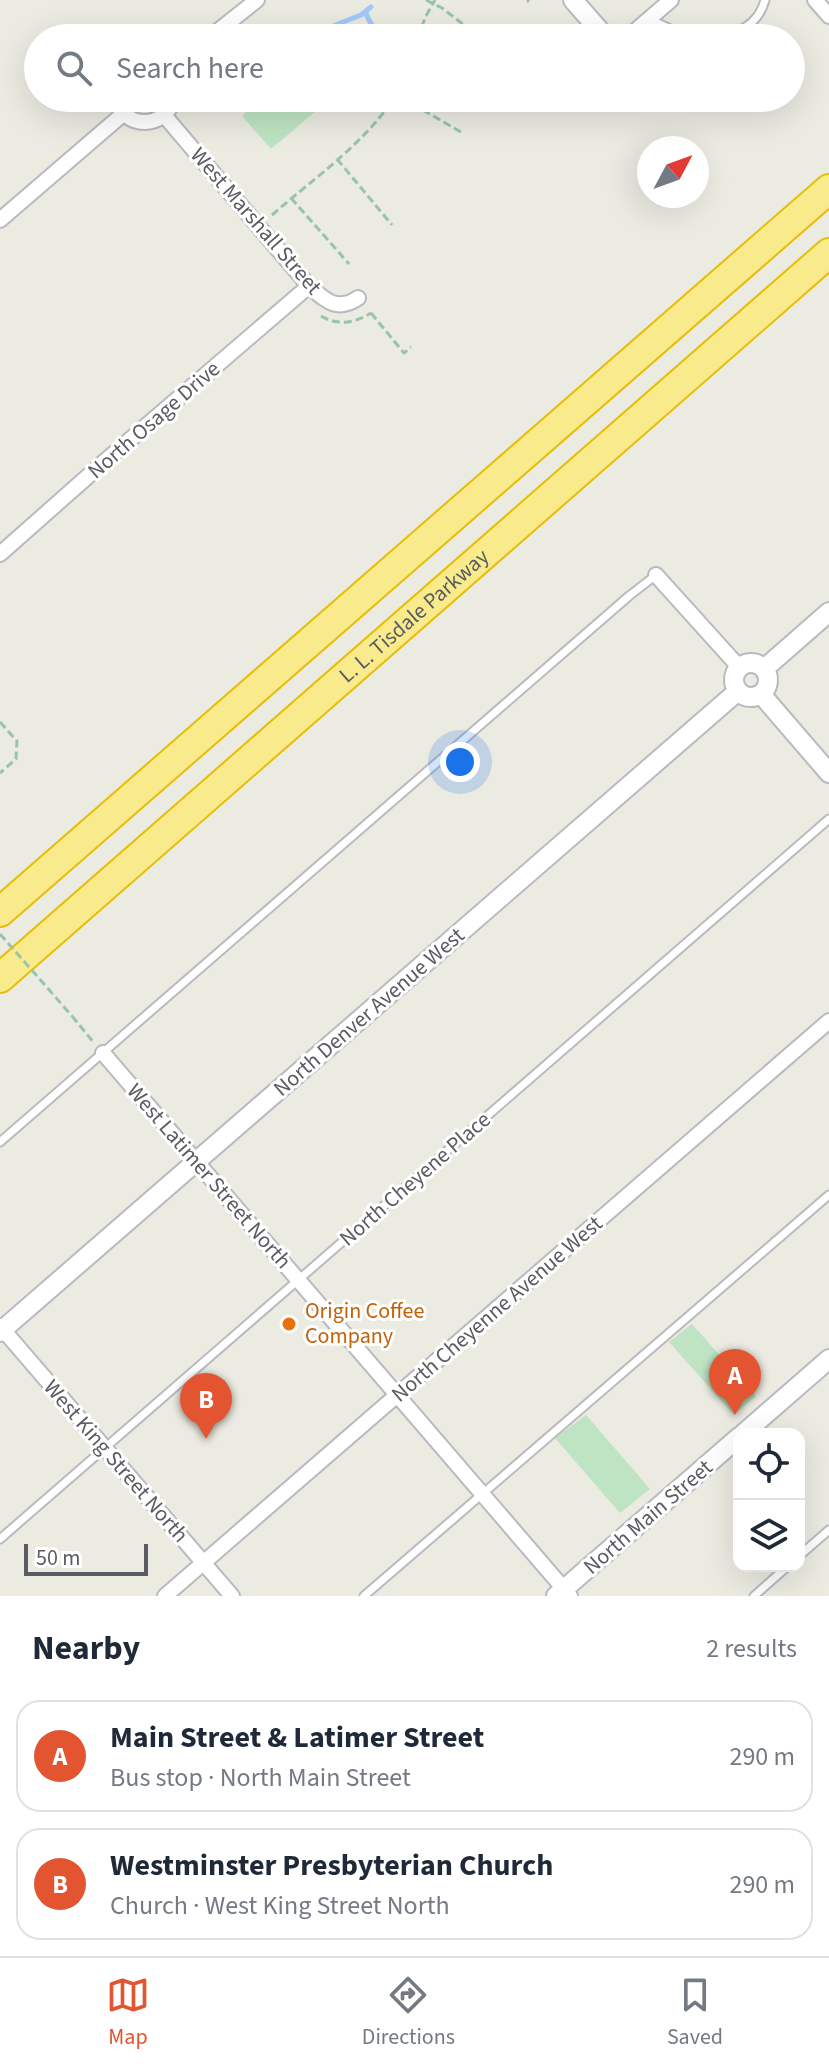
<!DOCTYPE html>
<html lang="en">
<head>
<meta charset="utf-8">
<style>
	:root { --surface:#fff; --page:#f2f2f3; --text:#1f2937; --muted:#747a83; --line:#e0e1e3; --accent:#e35531 }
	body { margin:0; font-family:"Source Sans 3",sans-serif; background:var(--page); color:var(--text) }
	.controls { position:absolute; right:24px; bottom:24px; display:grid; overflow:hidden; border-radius:16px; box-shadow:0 8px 32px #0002 }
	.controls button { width:72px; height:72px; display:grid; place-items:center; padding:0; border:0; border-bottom:2px solid var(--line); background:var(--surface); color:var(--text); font:40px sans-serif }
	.compass { position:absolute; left:637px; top:136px; width:72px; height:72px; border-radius:50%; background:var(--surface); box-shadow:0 8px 32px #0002; rotate:49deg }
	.scale { position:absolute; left:24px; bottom:20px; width:124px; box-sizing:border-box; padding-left:8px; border:4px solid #5a5c62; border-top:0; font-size:22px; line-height:28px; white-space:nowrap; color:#5a5c62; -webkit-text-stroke:6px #fff; paint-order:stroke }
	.you { position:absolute; left:460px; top:762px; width:28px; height:28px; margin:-20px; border:6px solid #fff; border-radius:50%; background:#1a73e8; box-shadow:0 0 0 12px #1a73e833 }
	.badge { display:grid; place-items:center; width:52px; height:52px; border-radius:50%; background:var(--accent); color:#fff; font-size:26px; font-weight:700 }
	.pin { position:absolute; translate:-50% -66px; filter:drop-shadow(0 2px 4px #0008) }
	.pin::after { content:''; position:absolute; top:42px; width:28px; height:24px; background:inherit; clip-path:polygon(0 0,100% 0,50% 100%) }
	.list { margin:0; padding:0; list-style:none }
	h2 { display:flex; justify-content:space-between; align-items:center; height:104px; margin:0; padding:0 32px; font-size:34px }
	h2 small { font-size:26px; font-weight:400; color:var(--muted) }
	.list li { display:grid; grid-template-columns:52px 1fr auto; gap:24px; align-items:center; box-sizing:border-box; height:112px; margin:0 16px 16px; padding:0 16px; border:2px solid var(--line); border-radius:24px }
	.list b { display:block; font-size:30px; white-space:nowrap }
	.list p { margin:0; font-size:26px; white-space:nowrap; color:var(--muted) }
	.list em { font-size:26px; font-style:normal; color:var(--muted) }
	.icon { flex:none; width:44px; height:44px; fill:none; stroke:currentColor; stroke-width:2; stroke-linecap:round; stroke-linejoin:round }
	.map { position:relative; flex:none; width:829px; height:1596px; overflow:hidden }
	.search { position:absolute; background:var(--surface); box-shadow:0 8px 32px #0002; left:24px; right:24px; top:24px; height:88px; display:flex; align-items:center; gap:20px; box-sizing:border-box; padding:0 28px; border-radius:44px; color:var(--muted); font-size:30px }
	.sheet { height:360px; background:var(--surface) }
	nav { display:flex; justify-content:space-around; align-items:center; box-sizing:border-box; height:112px; border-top:2px solid var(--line); background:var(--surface); font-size:22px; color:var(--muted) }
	nav a { display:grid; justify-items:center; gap:4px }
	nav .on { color:var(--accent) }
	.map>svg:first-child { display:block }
	.green { fill:#bee4c3 }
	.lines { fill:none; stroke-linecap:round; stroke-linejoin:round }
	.stream { stroke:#a2c9fc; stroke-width:5 }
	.service-casing { stroke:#b9bac0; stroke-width:11 }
	.minor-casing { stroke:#b9bac0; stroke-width:18 }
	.tertiary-casing { stroke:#b9bac0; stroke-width:22 }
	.motorway-casing { stroke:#e6bd07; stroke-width:32 }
	.path { stroke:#98c4a9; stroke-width:3; stroke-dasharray:8 4; stroke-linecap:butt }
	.service { stroke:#fff; stroke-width:7 }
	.minor { stroke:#fff; stroke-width:14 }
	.tertiary { stroke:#fff; stroke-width:18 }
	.motorway { stroke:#f9eb8b; stroke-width:28 }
	.path-bridge { stroke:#98c4a9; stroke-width:3; stroke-dasharray:8 4; stroke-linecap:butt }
	.food-dot { fill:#e8710a; stroke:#fff; stroke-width:3 }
	.labels { text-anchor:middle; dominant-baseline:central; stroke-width:6; stroke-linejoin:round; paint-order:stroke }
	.street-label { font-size:22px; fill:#5a5c62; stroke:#fff }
	.food-label { font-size:22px; fill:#c56008; stroke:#fff; text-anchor:start }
</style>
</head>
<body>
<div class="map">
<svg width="829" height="1596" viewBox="0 0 829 1596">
	<rect width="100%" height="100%" fill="#ecebe1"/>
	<!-- green -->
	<g class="green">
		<path d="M262,98h64l3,2 -58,49 -29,-33z"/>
		<path d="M692,1324l64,72 -22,19 -65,-73z"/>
		<path d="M586,1415l64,74 -30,24 -65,-75z"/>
	</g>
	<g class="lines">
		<!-- stream -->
		<g class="stream">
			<path d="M366,12c1,10 11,15 11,26"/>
			<path d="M286,36l3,2"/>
			<path d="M302,38l59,-23 10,-8"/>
		</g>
		<defs>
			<g id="service">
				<path d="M649,19l30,14 24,5"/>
				<path d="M713,38c24,-4 45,-12 52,-38"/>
				<path d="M0,1142l629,-546 27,-21"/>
				<path d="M0,1539l829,-720"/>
				<path d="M799,1556l30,-26"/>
				<path d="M364,1596l465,-401"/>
				<path d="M754,1596l34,-30"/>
			</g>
			<g id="minor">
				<path d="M815,0l14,16"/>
				<path d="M209,38l48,-38"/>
				<path d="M627,38l44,-38"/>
				<path d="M115,98c9,32 50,32 59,0"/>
				<path d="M164,115l145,171c17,15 28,26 49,12"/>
				<path d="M0,220l123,-106"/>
				<path d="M0,554l104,-92 205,-176"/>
				<path d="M656,575l83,92"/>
				<path d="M103,1053l467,543"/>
				<path d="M0,1326l232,270"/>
				<path d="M165,1596l664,-575"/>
			</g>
			<g id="tertiary">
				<path d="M573,0l28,32"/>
				<circle cx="751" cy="680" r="17"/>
				<path d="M764,669l65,-57"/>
				<path d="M761,694l68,79"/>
				<path d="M0,1332l738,-641"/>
				<path d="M743,1434l86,-75"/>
				<path d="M556,1596l183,-159"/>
			</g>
			<g id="motorway">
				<path d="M0,912l829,-723"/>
				<path id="s1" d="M0,978l829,-725"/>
			</g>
		</defs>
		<!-- service casing -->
		<use href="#service" class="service-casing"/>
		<!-- minor casing -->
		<use href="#minor" class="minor-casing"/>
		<!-- tertiary casing -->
		<use href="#tertiary" class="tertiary-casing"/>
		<!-- motorway casing -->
		<use href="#motorway" class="motorway-casing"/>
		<!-- path -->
		<g class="path">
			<path d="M426,0l16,8 39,30"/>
			<path d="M527,0l2,2"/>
			<path d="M417,38l9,-22 9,-16"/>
			<path d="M402,98l59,34"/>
			<path d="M337,159l55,66"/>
			<path d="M291,198l58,66"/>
			<path d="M272,215c42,-37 91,-70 122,-117"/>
			<path d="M371,313l33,40 7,-6"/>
			<path d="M321,316c17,10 34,7 50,-3"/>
			<path d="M0,722l17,19 -1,18 -16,14"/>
			<path d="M72,1016l22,27"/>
		</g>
		<!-- service -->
		<use href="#service" class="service"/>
		<!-- minor -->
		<use href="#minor" class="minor"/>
		<!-- tertiary -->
		<use href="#tertiary" class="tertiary"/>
		<!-- motorway -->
		<use href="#motorway" class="motorway"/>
		<!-- path-bridge -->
		<path class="path-bridge" d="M0,934l72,82"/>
	</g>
	<!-- markers -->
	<circle class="food-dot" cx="289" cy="1324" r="8"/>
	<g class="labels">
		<!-- street labels -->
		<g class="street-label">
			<text transform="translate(256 221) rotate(49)">West Marshall Street</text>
			<text transform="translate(154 420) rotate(-41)">North Osage Drive</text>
			<text stroke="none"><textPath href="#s1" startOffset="550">L. L. Tisdale Parkway</textPath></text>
			<text transform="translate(369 1012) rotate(-41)">North Denver Avenue West</text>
			<text transform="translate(209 1176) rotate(49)">West Latimer Street North</text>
			<text transform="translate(415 1179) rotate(-41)">North Cheyene Place</text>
			<text transform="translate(497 1309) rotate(-41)">North Cheyenne Avenue West</text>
			<text transform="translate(116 1461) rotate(49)">West King Street North</text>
			<text transform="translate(648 1517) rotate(-41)">North Main Street</text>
		</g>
		<!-- food labels -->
		<g class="food-label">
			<text x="305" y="1311">Origin Coffee<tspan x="305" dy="25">Company</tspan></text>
		</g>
	</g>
</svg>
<div class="controls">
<button><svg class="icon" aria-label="locate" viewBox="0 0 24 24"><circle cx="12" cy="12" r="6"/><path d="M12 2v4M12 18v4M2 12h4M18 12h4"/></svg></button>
<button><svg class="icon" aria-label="layers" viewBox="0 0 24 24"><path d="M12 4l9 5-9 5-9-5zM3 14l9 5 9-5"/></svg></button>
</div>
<svg class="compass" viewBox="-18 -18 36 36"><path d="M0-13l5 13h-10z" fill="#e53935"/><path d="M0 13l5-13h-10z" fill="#747a83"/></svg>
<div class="scale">50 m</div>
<div class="you"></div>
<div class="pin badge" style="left:735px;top:1415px">A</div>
<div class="pin badge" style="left:206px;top:1439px">B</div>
<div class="search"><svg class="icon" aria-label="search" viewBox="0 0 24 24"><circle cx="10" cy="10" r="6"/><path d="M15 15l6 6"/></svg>Search here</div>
</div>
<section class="sheet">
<h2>Nearby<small>2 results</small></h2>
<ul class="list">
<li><span class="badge">A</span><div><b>Main Street &amp; Latimer Street</b><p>Bus stop · North Main Street</p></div><em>290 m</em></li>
<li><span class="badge">B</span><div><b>Westminster Presbyterian Church</b><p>Church · West King Street North</p></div><em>290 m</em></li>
</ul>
</section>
<nav>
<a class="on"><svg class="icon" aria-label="map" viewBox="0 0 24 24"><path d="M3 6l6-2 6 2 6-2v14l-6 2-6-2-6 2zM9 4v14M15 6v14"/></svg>Map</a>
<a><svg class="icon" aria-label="directions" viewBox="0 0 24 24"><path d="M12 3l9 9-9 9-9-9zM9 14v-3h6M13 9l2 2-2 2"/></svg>Directions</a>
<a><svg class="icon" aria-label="saved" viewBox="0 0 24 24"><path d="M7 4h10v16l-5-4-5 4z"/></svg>Saved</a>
</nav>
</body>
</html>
